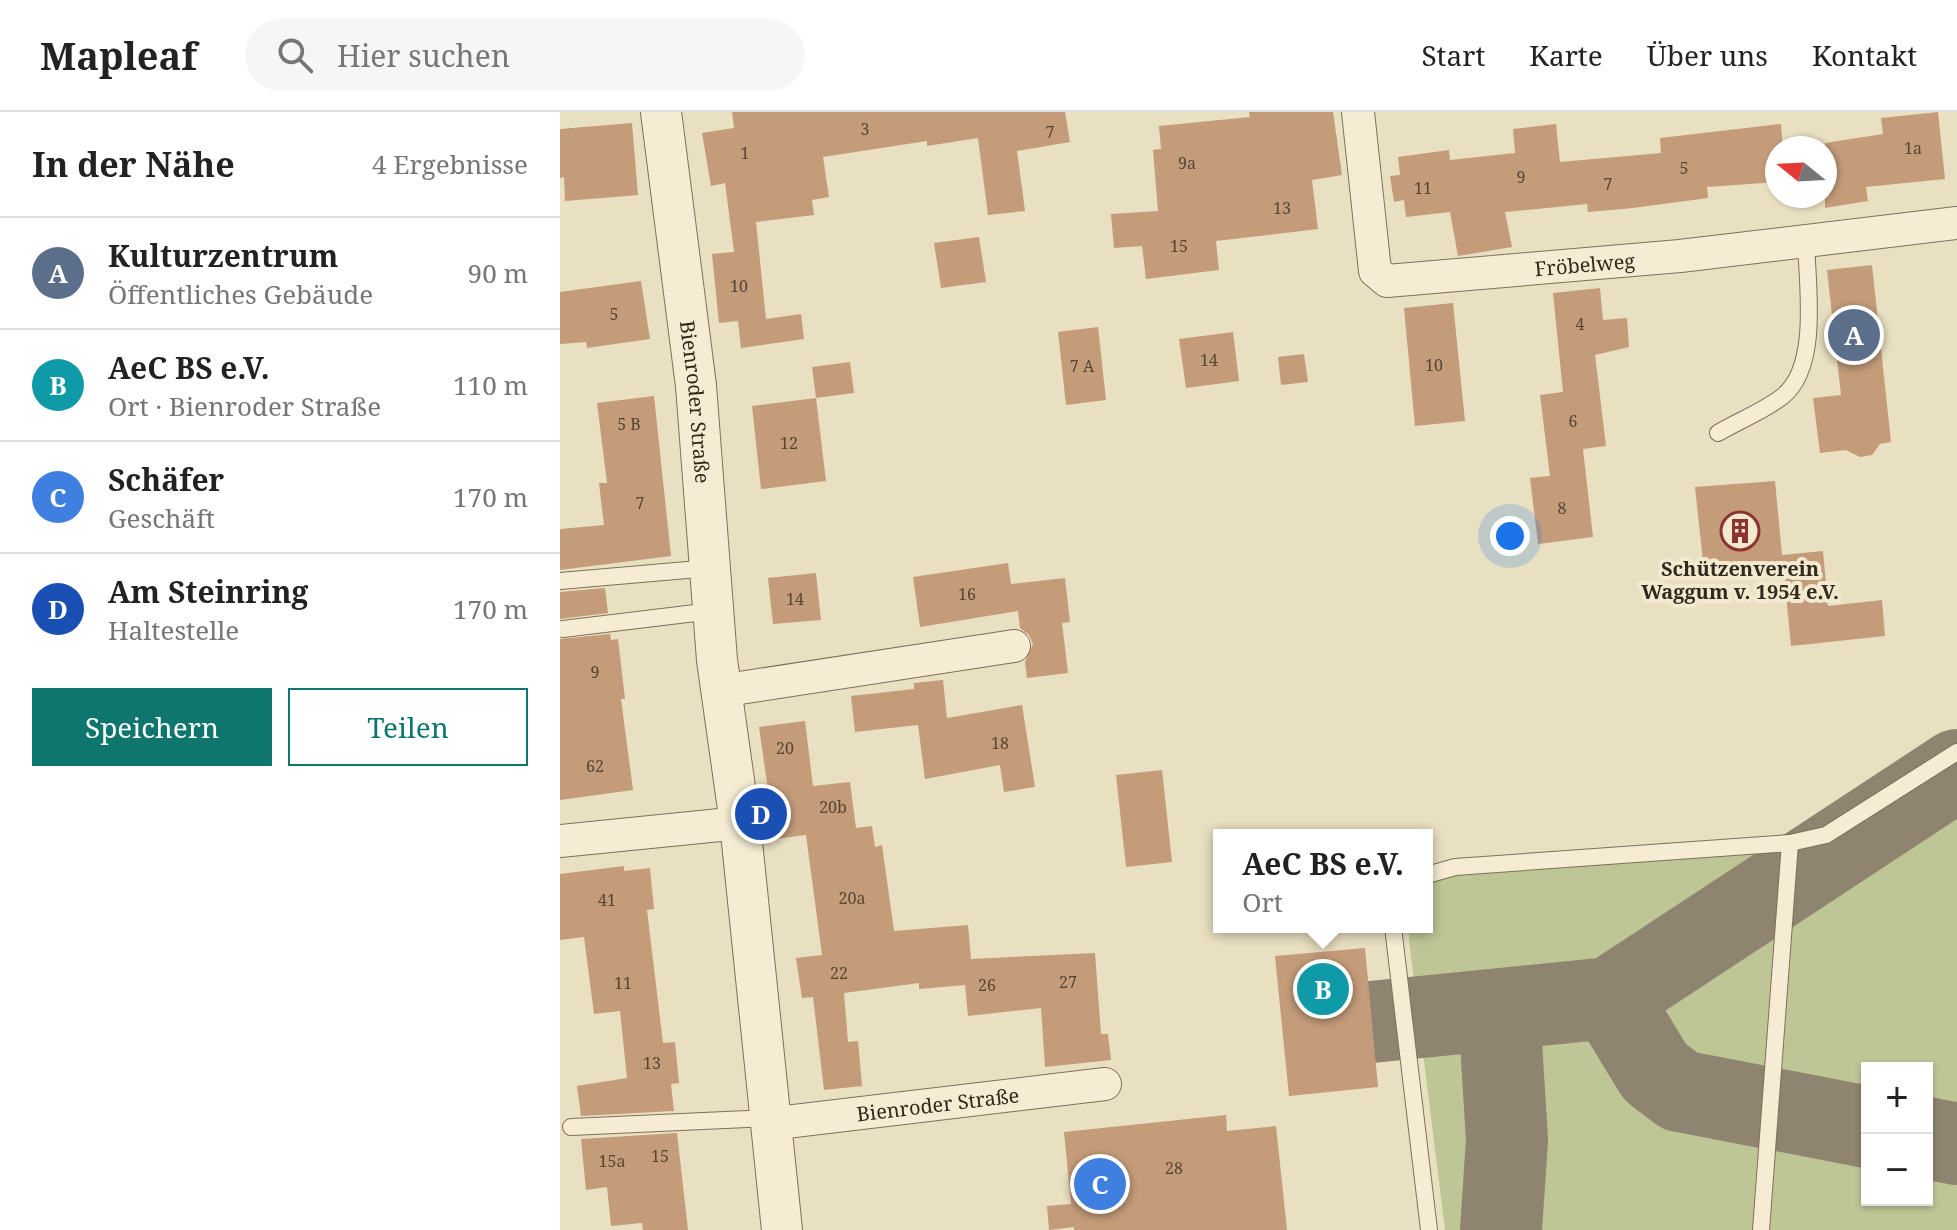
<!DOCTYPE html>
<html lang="de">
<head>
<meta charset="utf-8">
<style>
	:root { --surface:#fff; --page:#f6f6f6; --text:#222; --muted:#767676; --line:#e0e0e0; --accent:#0f766e }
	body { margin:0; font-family:"Noto Serif",serif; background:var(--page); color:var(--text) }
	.controls { position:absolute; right:24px; bottom:24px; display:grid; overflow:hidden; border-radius:0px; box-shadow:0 2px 6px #0004 }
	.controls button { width:72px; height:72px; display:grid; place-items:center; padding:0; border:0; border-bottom:2px solid var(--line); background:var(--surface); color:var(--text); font:40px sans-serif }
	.compass { position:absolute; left:1205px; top:24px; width:72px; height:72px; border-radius:50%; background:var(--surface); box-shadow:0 2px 6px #0004; rotate:288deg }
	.you { position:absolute; left:950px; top:424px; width:28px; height:28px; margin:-20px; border:6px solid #fff; border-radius:50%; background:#1a73e8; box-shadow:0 0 0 12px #1a73e833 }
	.badge { display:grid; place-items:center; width:52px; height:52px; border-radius:50%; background:var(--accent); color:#fff; font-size:26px; font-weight:700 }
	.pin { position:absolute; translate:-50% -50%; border:4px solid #fff; box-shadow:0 2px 8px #0006 }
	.popup { position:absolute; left:653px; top:717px; width:220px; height:104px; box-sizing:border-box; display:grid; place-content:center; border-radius:0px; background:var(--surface); filter:drop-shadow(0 2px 6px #0005); font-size:26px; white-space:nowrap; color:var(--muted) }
	.popup b { font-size:30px; color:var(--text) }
	.popup::after { content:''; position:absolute; left:50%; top:100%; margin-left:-16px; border:16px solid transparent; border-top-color:var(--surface) }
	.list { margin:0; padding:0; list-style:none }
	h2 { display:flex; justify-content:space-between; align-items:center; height:104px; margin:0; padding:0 32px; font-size:34px }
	h2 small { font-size:26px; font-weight:400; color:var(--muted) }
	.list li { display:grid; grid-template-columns:52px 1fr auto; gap:24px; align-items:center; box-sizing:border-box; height:112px; padding:0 32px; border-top:2px solid var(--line) }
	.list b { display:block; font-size:30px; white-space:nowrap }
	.list p { margin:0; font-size:26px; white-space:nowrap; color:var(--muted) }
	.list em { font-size:26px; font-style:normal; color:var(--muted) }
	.actions { display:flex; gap:16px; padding:24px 32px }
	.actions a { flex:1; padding:18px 0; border:2px solid var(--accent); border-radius:0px; text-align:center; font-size:28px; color:var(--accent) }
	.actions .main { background:var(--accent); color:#fff }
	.icon { flex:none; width:44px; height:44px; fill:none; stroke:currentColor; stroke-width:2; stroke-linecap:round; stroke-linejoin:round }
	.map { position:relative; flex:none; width:1397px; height:1118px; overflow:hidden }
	header { display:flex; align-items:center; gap:48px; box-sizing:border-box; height:112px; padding:0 40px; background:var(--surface); border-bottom:2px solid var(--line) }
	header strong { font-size:38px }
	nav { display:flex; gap:44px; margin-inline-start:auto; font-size:28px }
	.search { width:560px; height:72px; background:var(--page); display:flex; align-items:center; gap:20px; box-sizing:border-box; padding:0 28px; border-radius:44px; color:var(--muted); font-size:30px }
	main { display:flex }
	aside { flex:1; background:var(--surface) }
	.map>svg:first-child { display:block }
	.green { fill:#bec696; fill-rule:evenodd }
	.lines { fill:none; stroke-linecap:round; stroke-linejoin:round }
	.taxiway { stroke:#8e846f; stroke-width:82 }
	.building { fill:#c49c7a }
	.service-casing { stroke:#80705a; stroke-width:18 }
	.minor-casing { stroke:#80705a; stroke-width:34 }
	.tertiary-casing { stroke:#80705a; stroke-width:42 }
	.service { stroke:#f5ecd3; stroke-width:16 }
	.minor { stroke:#f5ecd3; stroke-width:32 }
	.tertiary { stroke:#f5ecd3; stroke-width:40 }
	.labels { text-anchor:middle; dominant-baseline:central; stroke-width:8; stroke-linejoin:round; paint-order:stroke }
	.number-label { font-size:16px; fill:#564534 }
	.street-label { font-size:20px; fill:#32281d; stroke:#f1e9d0 }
	.poi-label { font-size:20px; font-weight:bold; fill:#32281d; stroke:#f1e9d0 }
</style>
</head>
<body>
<header>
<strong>Mapleaf</strong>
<div class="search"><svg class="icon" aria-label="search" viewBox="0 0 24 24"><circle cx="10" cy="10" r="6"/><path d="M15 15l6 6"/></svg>Hier suchen</div>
<nav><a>Start</a><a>Karte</a><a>Über uns</a><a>Kontakt</a></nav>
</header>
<main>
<aside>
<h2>In der Nähe<small>4 Ergebnisse</small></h2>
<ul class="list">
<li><span class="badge" style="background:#5c6f8a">A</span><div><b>Kulturzentrum</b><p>Öffentliches Gebäude</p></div><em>90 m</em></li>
<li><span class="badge" style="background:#0f9aa8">B</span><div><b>AeC BS e.V.</b><p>Ort · Bienroder Straße</p></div><em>110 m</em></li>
<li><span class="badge" style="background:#3f7fe0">C</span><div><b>Schäfer</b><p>Geschäft</p></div><em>170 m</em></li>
<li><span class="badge" style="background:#1a4fb4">D</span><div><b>Am Steinring</b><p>Haltestelle</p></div><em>170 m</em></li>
</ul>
<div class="actions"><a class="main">Speichern</a><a>Teilen</a></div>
</aside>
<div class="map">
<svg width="1397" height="1118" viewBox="0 0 1397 1118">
	<rect width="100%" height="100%" fill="#e9dfc1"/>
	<!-- green -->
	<path class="green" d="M1397,649v469h-512l-36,-289v-14h18v-46l30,-11 307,-21 86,-15zM1307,956h60v132h-60z"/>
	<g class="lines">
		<!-- taxiway -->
		<g class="taxiway">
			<path d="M1050,886l45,74 25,19 187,36"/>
			<path d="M939,898l8,130 -6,90"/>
			<path d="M811,910l239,-24 347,-228"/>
			<path d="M1367,1026l30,6"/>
		</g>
	</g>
	<!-- building -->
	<g class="building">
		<path d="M172,0h333l5,30 -53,9 8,60 -37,4 -10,-77 -51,8v-5l-104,16 6,40 -17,3 2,15 -58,7 10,97 35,-5 3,25 -63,9 -3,-27 -19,2 -7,-69 22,-2 -9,-69 -14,3 -9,-53 32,-5z"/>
		<path d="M689,0h84l9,63 -30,5 6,49 -102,12 3,29 -73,9 -4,-33 -28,2 -3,-34 47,-3 -5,-61 8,-1 -2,-23 91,-9z"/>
		<path d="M1378,0l7,67 -79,8 2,14 -43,7v-65l58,-9 -2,-16z"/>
		<path d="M72,11l6,72 -73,6 -1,-24 -4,1v-49z"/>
		<path d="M996,12l4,38 101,-9 -1,-15 121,-14 2,24h-6v34l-70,5 1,11 -75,10 -45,4 -1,-8 -82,8 7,35 -54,9 -8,-44 -44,5 -2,-17 -10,2 -4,-26 10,-1 -2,-18 51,-7 1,10 65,-7 -2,-24z"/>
		<path d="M419,125l7,45 -45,6 -7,-45z"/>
		<path d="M1312,153l19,177 -11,2 -8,11 -12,2 -14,-7 -26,3 -7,-55 28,-3 -14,-125z"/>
		<path d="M81,169l9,58 -63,9 -1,-6 -26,2v-52z"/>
		<path d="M1040,176l3,32 24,-2 2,29 -34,8 11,91 -23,3 10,88 -55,7 -8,-66 20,-2 -10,-81 23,-3 -10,-99z"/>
		<path d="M893,191l12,118 -50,5 -11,-118z"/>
		<path d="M538,215l8,73 -40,5 -8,-73z"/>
		<path d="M673,220l6,49 -53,7 -7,-49z"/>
		<path d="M744,242l4,28 -27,3 -3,-28z"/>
		<path d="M290,250l4,31 -38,5 -4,-31z"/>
		<path d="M94,284l17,160 -111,14v-41l44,-4 -5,-42h8l-10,-80z"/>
		<path d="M256,286l10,83 -65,8 -9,-83z"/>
		<path d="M1215,369l7,74 41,-4 5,55 54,-6 3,36 -94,10 -7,-71 -79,5 -10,-93z"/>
		<path d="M448,451l3,21 54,-6 5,44 -8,1 6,50 -41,5 -2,-16 8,-18 -4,-9 -9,-7 -2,-17 -98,16 -7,-50z"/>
		<path d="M256,461l5,47 -48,4 -5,-46z"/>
		<path d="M45,476l3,25 -48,6v-27z"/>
		<path d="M50,522l1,6 7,-1 7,60h-4l12,91 -73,10v-161z"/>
		<path d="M383,568l4,38 75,-13 13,82 -31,5 -4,-27 -75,14 -7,-54 -63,7 -4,-36 63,-7v-6z"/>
		<path d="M245,609l8,65 37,-4 6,46 16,-2 3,21 7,-2 12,86 74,-6 3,34 124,-6 6,81h7l3,26 -66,7 -4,-59 -73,8 -3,-31 -46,4v-6l-75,10 4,49 10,-1 4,45 -38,4 -11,-93 -11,1 -6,-40 26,-3 -16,-120 -31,4 -16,-112z"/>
		<path d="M602,658l10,92 -46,5 -10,-92z"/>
		<path d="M64,754v5l26,-3 4,41 -7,1 16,133 12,-1 4,41 -8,1 3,27 -93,5 -4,-30 50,-8 -7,-67 -26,3 -10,-77 -24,3v-66z"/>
		<path d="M805,836l13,139 -89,9 -14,-140z"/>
		<path d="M666,1003l1,16 49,-5 11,104h-213v-3l-25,3 -2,-24 24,-2 -7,-72z"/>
		<path d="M117,1021l11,97h-45l-1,-7 -31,3 -4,-39 -21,3 -5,-51z"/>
	</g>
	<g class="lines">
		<defs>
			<g id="service">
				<path d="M1158,321c20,-12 46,-22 65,-37 37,-30 24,-112 23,-155"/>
				<path d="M0,469l150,-13"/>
				<path d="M3,517l149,-18"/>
				<path d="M1230,731l36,-8 131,-83"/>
				<path d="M867,763l28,-8 335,-24 -29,387"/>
				<path d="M833,815l36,303"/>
				<path d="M11,1015l198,-9"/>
			</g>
			<g id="minor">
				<path id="s1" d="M798,0l17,159 12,10 293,-25 277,-33"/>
				<path d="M160,579l294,-45"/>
				<path d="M0,729l180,-18"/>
				<path id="s2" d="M209,1012l336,-40"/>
			</g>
			<g id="tertiary">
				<path id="s3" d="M101,0l35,274 21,274 23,163 42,407"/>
			</g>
		</defs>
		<!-- service casing -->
		<use href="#service" class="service-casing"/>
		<!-- minor casing -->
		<use href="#minor" class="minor-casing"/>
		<!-- tertiary casing -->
		<use href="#tertiary" class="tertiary-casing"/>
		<!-- service -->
		<use href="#service" class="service"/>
		<!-- minor -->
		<use href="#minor" class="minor"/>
		<!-- tertiary -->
		<use href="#tertiary" class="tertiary"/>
	</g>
	<!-- icons -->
	<defs>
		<symbol id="building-ring" viewBox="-11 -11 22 22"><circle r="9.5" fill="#f1e9d0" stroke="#8a3330" stroke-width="1.5"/><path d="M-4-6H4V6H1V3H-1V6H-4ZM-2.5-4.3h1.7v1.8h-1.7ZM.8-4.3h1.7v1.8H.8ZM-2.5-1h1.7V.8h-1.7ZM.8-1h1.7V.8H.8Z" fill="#8a3330"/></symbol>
	</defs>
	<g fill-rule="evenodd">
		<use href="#building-ring" x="1158" y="397" width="44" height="44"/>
	</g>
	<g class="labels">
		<!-- number labels -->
		<g class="number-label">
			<text x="305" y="17">3</text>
			<text x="490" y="20">7</text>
			<text x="1353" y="36">1a</text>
			<text x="185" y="41">1</text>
			<text x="627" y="51">9a</text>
			<text x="1124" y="56">5</text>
			<text x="961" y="65">9</text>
			<text x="1048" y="72">7</text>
			<text x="863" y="76">11</text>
			<text x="722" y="96">13</text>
			<text x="619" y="134">15</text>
			<text x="179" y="174">10</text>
			<text x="54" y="202">5</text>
			<text x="1020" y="212">4</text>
			<text x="649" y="248">14</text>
			<text x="874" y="253">10</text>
			<text x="522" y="254">7 A</text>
			<text x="1013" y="309">6</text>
			<text x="69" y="312">5 B</text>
			<text x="229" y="331">12</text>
			<text x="80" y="391">7</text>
			<text x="1002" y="396">8</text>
			<text x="407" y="482">16</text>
			<text x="235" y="487">14</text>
			<text x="35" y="560">9</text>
			<text x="440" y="631">18</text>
			<text x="225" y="636">20</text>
			<text x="35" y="654">62</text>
			<text x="273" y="695">20b</text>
			<text x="292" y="786">20a</text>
			<text x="47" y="788">41</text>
			<text x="279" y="861">22</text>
			<text x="508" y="870">27</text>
			<text x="63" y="871">11</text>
			<text x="427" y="873">26</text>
			<text x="92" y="951">13</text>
			<text x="100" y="1044">15</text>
			<text x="52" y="1049">15a</text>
			<text x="614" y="1056">28</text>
		</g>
		<!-- street labels -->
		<g class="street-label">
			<text stroke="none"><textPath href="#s1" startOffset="374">Fröbelweg</textPath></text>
			<text stroke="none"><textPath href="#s3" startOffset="292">Bienroder Straße</textPath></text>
			<text stroke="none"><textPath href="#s2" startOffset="170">Bienroder Straße</textPath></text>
		</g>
		<!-- poi labels -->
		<g class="poi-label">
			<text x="1180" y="456">Schützenverein<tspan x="1180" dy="23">Waggum v. 1954 e.V.</tspan></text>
		</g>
	</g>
</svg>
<div class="controls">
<button>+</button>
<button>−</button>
</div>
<svg class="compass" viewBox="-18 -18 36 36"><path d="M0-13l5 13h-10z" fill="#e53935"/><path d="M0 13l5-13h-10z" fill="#767676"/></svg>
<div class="you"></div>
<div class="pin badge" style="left:1294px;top:223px;background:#5c6f8a">A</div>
<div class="pin badge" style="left:763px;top:877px;background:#0f9aa8">B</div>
<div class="popup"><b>AeC BS e.V.</b>Ort</div>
<div class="pin badge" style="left:540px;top:1072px;background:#3f7fe0">C</div>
<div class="pin badge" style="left:201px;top:702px;background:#1a4fb4">D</div>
</div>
</main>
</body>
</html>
